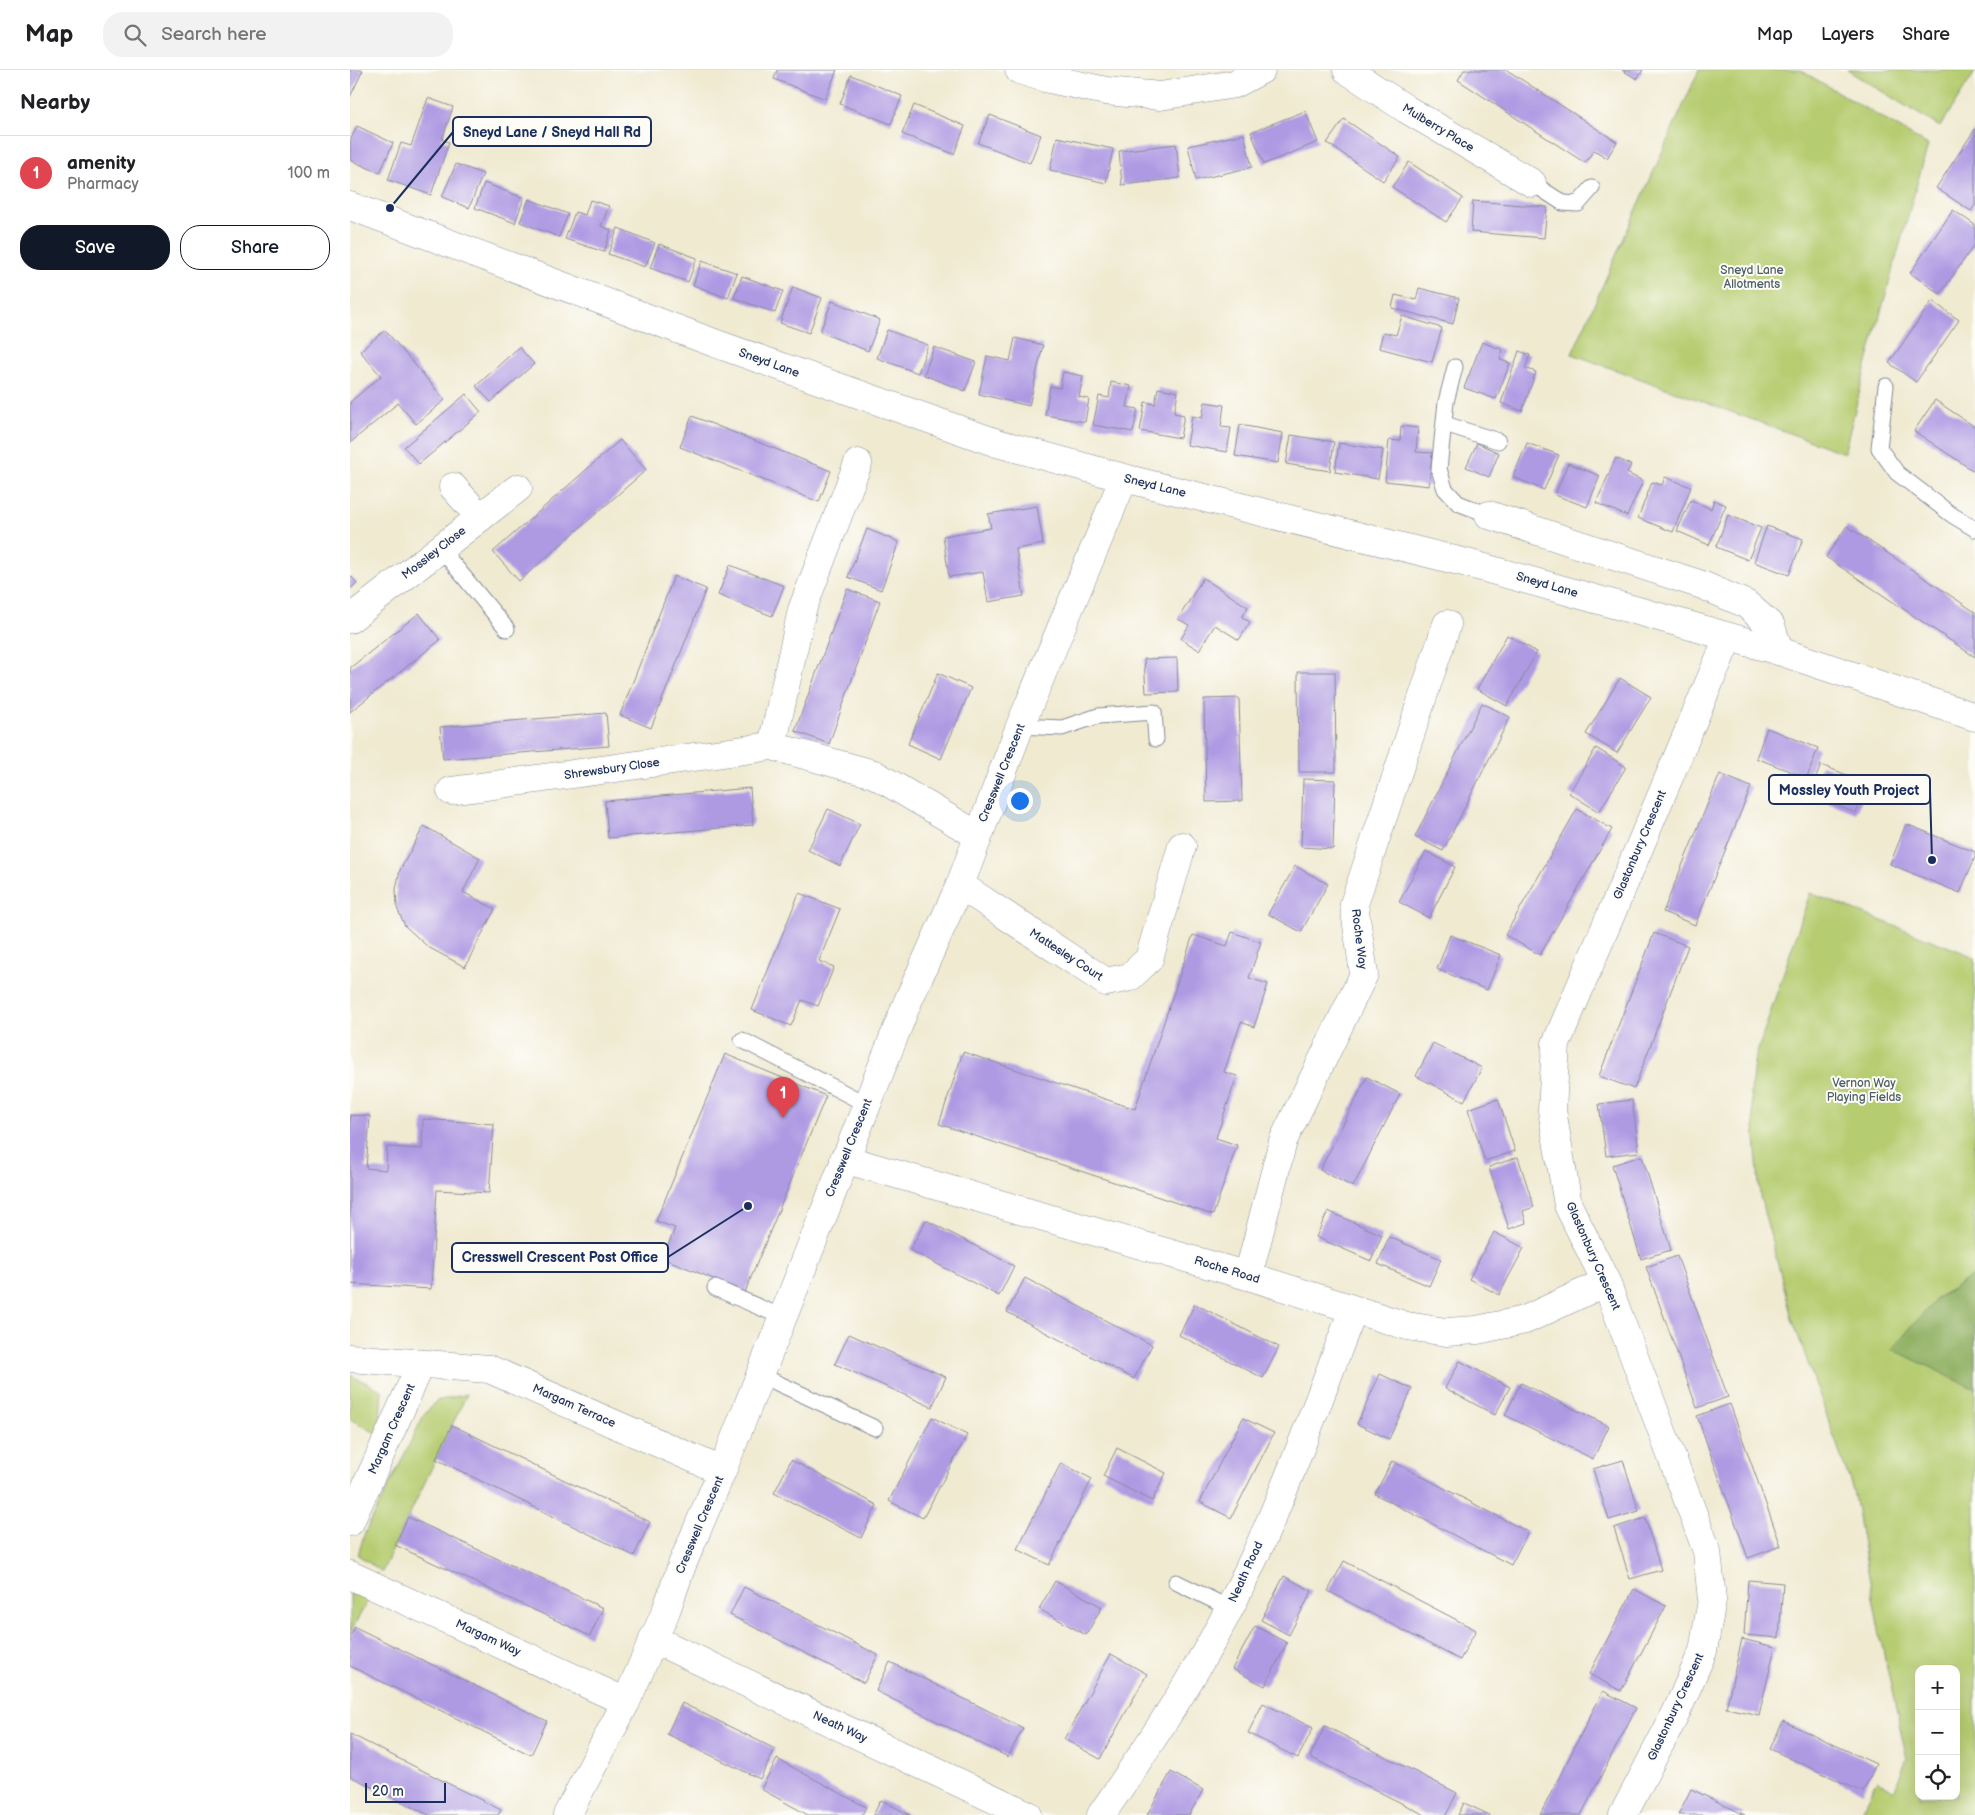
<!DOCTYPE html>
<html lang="en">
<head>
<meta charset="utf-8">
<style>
	:root { --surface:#fff; --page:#f2f2f2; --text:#202124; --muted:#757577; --line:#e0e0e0; --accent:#111827 }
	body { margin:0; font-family:"Balsamiq Sans",sans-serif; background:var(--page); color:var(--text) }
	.controls { position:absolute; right:15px; bottom:15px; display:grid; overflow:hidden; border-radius:10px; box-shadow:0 5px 20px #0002 }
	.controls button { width:45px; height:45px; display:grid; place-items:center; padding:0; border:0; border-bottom:1px solid var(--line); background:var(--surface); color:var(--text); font:25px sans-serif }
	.scale { position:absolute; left:15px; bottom:12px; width:81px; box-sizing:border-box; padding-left:5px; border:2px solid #1b2f5e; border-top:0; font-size:14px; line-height:18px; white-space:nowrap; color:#1b2f5e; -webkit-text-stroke:4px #fdfcf7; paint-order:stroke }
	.you { position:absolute; left:669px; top:730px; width:18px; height:18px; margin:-12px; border:4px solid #fff; border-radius:50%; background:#1a73e8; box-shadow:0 0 0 8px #1a73e833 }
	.badge { display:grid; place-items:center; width:32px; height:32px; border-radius:50%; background:var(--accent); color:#fff; font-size:16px; font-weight:700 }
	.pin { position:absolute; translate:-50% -41px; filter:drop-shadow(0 1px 2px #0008) }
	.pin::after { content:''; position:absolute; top:26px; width:18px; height:15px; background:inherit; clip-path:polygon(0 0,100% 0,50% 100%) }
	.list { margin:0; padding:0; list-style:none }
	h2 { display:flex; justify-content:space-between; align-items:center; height:65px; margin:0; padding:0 20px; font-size:21px }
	h2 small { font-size:16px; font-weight:400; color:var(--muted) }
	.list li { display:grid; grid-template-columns:32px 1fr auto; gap:15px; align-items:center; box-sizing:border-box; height:75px; padding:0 20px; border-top:1px solid var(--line) }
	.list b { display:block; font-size:19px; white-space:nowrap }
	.list p { margin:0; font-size:16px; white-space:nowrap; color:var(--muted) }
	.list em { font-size:16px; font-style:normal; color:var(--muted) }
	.actions { display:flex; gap:10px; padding:15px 20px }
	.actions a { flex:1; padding:11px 0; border:1px solid var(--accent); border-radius:20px; text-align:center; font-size:18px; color:var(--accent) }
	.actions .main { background:var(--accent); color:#fff }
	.icon { flex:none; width:28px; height:28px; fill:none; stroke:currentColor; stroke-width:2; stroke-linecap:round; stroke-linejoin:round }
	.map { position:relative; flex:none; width:1625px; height:1745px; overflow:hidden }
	header { display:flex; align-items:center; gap:30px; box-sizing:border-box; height:70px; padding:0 25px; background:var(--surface); border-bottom:1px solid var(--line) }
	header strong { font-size:24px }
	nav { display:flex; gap:28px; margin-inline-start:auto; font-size:18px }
	.search { width:350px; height:45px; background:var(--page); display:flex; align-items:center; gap:12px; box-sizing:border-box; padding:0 18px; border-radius:20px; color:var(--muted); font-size:19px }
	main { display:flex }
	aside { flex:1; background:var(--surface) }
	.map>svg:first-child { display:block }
	.green { fill:#b6cc70; stroke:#687e67; fill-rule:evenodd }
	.forest { fill:#90b062; stroke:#567060 }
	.building { fill:#ae9ae3 }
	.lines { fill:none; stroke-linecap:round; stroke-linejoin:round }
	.lane-casing { stroke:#868c98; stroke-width:17 }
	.street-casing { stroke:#868c98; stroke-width:29 }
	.secondary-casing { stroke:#868c98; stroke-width:29 }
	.primary-casing { stroke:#868c98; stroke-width:29 }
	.lane { stroke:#fff; stroke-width:15 }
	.street { stroke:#fff; stroke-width:28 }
	.secondary { stroke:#fff; stroke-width:28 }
	.primary { stroke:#fff; stroke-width:28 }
	.labels { text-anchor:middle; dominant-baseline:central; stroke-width:4; stroke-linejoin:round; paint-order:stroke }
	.street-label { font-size:12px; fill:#1b2f5e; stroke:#fdfcf7 }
	.park-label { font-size:12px; fill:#4a5e63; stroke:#fdfcf7 }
	.leader { fill:none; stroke:#1b2f5e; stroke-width:2 }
	.callout-dot { fill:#1b2f5e; stroke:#fdfcf7; stroke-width:2 }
	.callout { fill:#fdfcf7; stroke:#1b2f5e; stroke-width:2 }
	.callout-label { font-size:14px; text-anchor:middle; font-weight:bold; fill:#1b2f5e }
</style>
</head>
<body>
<header>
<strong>Map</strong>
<div class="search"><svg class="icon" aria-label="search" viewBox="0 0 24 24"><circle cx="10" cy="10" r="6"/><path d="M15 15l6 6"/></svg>Search here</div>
<nav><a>Map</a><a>Layers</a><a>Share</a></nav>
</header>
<main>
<aside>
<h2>Nearby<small></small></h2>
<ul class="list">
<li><span class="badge" style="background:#e0444e">1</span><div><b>amenity</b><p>Pharmacy</p></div><em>100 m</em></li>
</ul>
<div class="actions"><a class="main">Save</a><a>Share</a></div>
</aside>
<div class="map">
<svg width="1625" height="1745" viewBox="0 0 1625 1745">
	<rect width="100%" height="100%" fill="#fdfcf7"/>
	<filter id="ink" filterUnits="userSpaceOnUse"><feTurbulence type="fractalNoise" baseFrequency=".02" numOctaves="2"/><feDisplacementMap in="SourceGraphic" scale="10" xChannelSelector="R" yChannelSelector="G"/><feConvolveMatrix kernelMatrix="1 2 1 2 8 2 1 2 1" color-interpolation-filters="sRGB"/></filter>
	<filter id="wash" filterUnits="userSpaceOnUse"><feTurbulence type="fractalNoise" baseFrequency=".0096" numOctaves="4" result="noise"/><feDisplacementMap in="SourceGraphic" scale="20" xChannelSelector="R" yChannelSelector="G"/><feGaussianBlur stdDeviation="1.12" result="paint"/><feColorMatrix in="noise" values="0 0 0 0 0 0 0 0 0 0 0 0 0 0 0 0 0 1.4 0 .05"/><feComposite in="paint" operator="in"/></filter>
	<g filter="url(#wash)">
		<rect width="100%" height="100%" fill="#f0ead1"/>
		<!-- green -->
		<g class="green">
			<path d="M1349,0h101l128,75 -57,202 -27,106 -272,-99z"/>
			<path d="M1497,0h128v2l-35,55z"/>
			<path d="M1460,823l165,64v858h-116l19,-35 15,11 14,-32 -26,-118 -28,-151 -61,-172 -32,-122 -9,-104 3,-30zM1569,1599h37v127h-37z"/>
			<path d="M0,1305l32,15 -3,45 -29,-16z"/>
			<path d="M117,1324l-85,178 -24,-17 6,-20 60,-120 12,-14z"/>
			<path d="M0,1523l20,4 -20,36z"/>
		</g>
		<!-- forest -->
		<path class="forest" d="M1625,1204v115l-83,-40 45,-51z"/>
		<g id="blocks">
			<!-- building -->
			<g class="building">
				<path d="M0,0h13l-13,27z"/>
				<path d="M427,0h60l-12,29 -51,-20z"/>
				<path d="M1114,0h43l110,72 -10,16 -13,-8 -9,13 -127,-83z"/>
				<path d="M1272,0h21l-6,9z"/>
				<path d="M501,5l51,21 -11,28 -51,-20z"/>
				<path d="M78,28l25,9 -11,33 7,2 -18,53 -43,-15 13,-37 10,3z"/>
				<path d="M564,35l51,21 -11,28 -52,-20z"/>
				<path d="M955,41l13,31 -54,22 -13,-32z"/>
				<path d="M640,45l51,20 -11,28 -52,-20z"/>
				<path d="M994,49l56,38 -17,24 -56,-38z"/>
				<path d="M7,56l36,17 -13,30 -30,-13v-19z"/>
				<path d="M1625,59v76l-4,6 -35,-23z"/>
				<path d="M894,64l8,33 -56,13 -8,-34z"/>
				<path d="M707,67l56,12 -7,34 -56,-13z"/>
				<path d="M826,74l4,34 -58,7 -3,-34z"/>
				<path d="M1059,92l54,36 -17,24 -54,-35z"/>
				<path d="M106,94l27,10 -14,34 -27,-11z"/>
				<path d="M134,113l40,15 -9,25 -40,-15z"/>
				<path d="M179,129l39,15 -9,23 -39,-15z"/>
				<path d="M240,130l19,6 -8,20 10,4 -7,22 -39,-13 10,-27 10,3z"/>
				<path d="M1123,131l74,6 -3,31 -73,-6z"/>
				<path d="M1603,140l22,15v19l-35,50 -30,-21z"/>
				<path d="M268,158l37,15 -10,24 -37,-13z"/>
				<path d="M309,174l38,14 -9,24 -38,-14z"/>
				<path d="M352,191l35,12 -9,25 -35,-13z"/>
				<path d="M392,206l41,15 -8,22 -41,-15z"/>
				<path d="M443,217l29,11 -13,35 -29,-10z"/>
				<path d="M1069,218l40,10 -6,26 -61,-16 3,-13 21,5z"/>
				<path d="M482,231l48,19 -12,31 -48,-19z"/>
				<path d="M1582,231l27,19 -43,62 -27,-19z"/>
				<path d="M1052,246l40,12 -10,34 -53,-14 4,-16 13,3z"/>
				<path d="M35,260l60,70 -29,24 -18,-21 -48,40v-41l31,-26 -21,-25z"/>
				<path d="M537,260l41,15 -10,28 -41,-15z"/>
				<path d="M665,268l28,7 -14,61 -50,-12 8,-38 23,5z"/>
				<path d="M1132,272l21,8 -3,10 10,3 -14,36 -32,-11z"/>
				<path d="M169,277l15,17 -43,38 -15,-16z"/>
				<path d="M584,277l42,15 -11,29 -41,-16z"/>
				<path d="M1169,281l11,4 -5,13 11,4 -14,39 -21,-8z"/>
				<path d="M713,302l20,4 -4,21 10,2 -4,23 -40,-7 5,-29 10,2z"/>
				<path d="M761,312l20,4 -4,21 11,2 -5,23 -40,-7 6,-29 10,2z"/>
				<path d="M808,318l20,4 -4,21 10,2 -4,23 -40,-7 5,-29 10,2z"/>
				<path d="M116,324l15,18 -62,52 -15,-17z"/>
				<path d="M1585,330l40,27v45l-61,-41z"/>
				<path d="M855,332l19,3 -3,22 10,1 -4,24 -40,-7 5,-29 10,2z"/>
				<path d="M342,346l139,55 -12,31 -139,-55z"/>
				<path d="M890,355l43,8 -5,30 -43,-7z"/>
				<path d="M1051,356l17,2 -2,24 16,1 -3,33 -44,-5 4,-41 11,1z"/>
				<path d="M941,365l43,7 -4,29 -44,-7z"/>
				<path d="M270,370l26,30 -127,111 -26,-29z"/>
				<path d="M989,373l44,7 -5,29 -43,-7z"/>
				<path d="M1127,373l22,10 -10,24 -23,-10z"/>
				<path d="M1177,373l32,12 -15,35 -31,-13z"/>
				<path d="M1266,388l15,7 -4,8 16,8 -16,35 -31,-13z"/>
				<path d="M1218,393l32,13 -13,31 -32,-12z"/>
				<path d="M1315,407l26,10 -18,45 -35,-14 14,-36 10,3z"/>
				<path d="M1341,430l20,9 3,-9 12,5 -17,40 -32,-14z"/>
				<path d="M687,436l6,38 -27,5 8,47 -36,6 -5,-30 -34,5 -6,-41 48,-8 -3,-14z"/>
				<path d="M1378,445l33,13 -13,32 -32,-13z"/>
				<path d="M1417,456l36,13 -14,36 -35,-13z"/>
				<path d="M1497,456l128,86v45l-149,-100z"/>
				<path d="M517,459l32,13 -18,48 -33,-13z"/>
				<path d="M380,495l54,21 -12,30 -54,-21z"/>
				<path d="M0,505l7,8 -7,6z"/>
				<path d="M324,506l32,13 -55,139 -31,-13z"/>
				<path d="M853,508l45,29 -6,10 8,5 -11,18 -24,-15 -16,25 -18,-11 8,-14 -11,-6z"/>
				<path d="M497,519l33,12 -51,143 -34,-13z"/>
				<path d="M69,543l21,27 -90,72v-44z"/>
				<path d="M1157,565l30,17 -30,54 -30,-17z"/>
				<path d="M827,588l1,34 -32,1 -2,-34z"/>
				<path d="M948,602h37l1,100h-37z"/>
				<path d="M588,603l33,15 -30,71 -33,-15z"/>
				<path d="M1270,608l31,19 -34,56 -31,-19z"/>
				<path d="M889,628l3,103 -36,1 -2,-103z"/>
				<path d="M1132,633l28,14 -67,134 -28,-14z"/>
				<path d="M256,643l3,33 -166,13 -3,-32z"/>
				<path d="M1417,658l51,20 -11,30 -51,-20z"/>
				<path d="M1246,678l30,19 -27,45 -30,-19z"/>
				<path d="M1471,695l47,18 -12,30 -47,-18z"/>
				<path d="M1370,704l31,13 -56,138 -32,-13z"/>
				<path d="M953,709l32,1 -2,69 -32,-2z"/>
				<path d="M400,718l3,37 -145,13 -3,-37z"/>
				<path d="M478,739l32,15 -20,42 -32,-16z"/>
				<path d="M1227,739l35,20 -72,126 -35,-20z"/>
				<path d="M1556,754l69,28v5l-15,36 -70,-29z"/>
				<path d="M74,756l56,32 -17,34 32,17 -30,58 -37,-20 -23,-21 -8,-18 -1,-19 4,-19z"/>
				<path d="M1076,781l29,16 -26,51 -30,-16z"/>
				<path d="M945,796l33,18 -27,48 -33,-18z"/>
				<path d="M449,823l41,16 -21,52 15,6 -16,39 -16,-6 -11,26 -39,-16z"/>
				<path d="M882,862l29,10 -12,36 19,6 -14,43 -13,-5 -17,50 13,4 -21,62 21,7 -24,70 -274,-91 24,-72 172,57 58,-174 34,11z"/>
				<path d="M1304,863l34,13 -54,143 -35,-13z"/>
				<path d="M1100,865l51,20 -14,35 -50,-21z"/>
				<path d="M1083,973l49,25 -18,33 -48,-25z"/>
				<path d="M375,984l101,42 -81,196 -82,-34 12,-30 -19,-7z"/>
				<path d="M1017,1007l33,17 -47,93 -33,-17z"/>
				<path d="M1148,1029l17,52 -30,10 -17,-52z"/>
				<path d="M1282,1030l7,52 -33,4 -7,-52z"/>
				<path d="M0,1045l20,1 -4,52 20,2 1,-23 35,2 1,-30 71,5 -5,69 -52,-3 -6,99 -81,-5z"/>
				<path d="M1292,1086l29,94 -30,9 -29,-94z"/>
				<path d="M1168,1087l16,50 -11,4 3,12 -17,6 -20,-62z"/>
				<path d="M978,1141l54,24 -11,26 -55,-24z"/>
				<path d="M576,1150l88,46 -15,30 -89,-46z"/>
				<path d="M1144,1162l30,16 -25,47 -30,-16z"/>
				<path d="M1039,1167l52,22 -12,27 -51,-22z"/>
				<path d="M1327,1186l51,141 -31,11 -51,-141z"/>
				<path d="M675,1208l127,67 -18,34 -127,-67z"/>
				<path d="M845,1234l84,43 -16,31 -84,-43z"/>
				<path d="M499,1264l97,43 -14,30 -97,-43z"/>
				<path d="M1110,1291l50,26 -15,28 -50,-27z"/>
				<path d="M1030,1304l32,15 -23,50 -32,-15z"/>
				<path d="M1171,1313l88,43 -16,33 -88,-44z"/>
				<path d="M1380,1334l51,142 -33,12 -51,-142z"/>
				<path d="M582,1347l35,18 -44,83 -34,-17z"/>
				<path d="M893,1348l31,15 -43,85 -31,-16z"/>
				<path d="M102,1355l198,97 -16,34 -198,-97z"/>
				<path d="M767,1378l49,25 -14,28 -49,-25z"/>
				<path d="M441,1390l86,45 -16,33 -87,-45z"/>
				<path d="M1273,1390l16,51 -30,9 -16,-51z"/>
				<path d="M1042,1391l136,71 -17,33 -136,-71z"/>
				<path d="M711,1393l31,16 -43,86 -32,-16z"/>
				<path d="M58,1447l195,91 -13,28 -195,-91z"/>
				<path d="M1295,1448l16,52 -31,9 -16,-51z"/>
				<path d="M994,1491l132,69 -16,30 -132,-69z"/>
				<path d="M934,1506l28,15 -23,44 -28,-15z"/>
				<path d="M1398,1510l35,3 -4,55 -35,-3z"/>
				<path d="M705,1511l47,26 -16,28 -47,-26z"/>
				<path d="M394,1517l134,68 -14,28 -134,-68z"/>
				<path d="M1284,1519l32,17 -45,85 -32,-17z"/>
				<path d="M905,1556l32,17 -22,43 -33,-17z"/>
				<path d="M5,1557l192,94 -16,34 -181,-89v-30z"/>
				<path d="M1392,1569l33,8 -16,68 -33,-7z"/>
				<path d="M761,1584l36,20 -47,85 -36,-20z"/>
				<path d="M540,1592l133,66 -15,29 -132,-66z"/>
				<path d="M1253,1621l33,17 -55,107h-41z"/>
				<path d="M332,1633l93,46 -15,30 -93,-45z"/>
				<path d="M913,1633l50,25 -15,30 -50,-25z"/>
				<path d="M1433,1651l93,43 -13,28 -93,-43z"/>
				<path d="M975,1656l132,67 -11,22h-21l-115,-58z"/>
				<path d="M0,1664l151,76 -3,5h-69l-79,-39z"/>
				<path d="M427,1689l89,48 -4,8h-54l-47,-26z"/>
				<path d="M821,1702l32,18 -14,25h-42z"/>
				<path d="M1341,1719l54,26h-67z"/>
				<path d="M531,1730l29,15h-37z"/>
				<path d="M1114,1733l26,12h-32z"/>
			</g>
		</g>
	</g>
	<g filter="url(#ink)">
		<use href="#blocks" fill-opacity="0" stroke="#868c98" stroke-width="1"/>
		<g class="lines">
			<defs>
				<g id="lane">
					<path d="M1182,113l31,20 15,1 14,-16"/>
					<path d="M1105,297l-9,35 -7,67 6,20 13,14 31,12"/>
					<path d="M1536,316l-7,62 18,25 55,42 23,14"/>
					<path d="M1095,354l53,17"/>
					<path d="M90,478l67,81"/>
					<path d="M670,656l42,2 36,-12 56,-4 2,27"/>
					<path d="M392,970l124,64"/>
					<path d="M365,1218l67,29"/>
					<path d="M410,1305l115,53"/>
					<path d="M826,1512l53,26"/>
				</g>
				<g id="street">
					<path d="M669,0l26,8 61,13 54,5 75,-12 26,-14"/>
					<path d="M997,0l59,39 126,74"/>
					<path d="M103,417l27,30"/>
					<path d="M1139,445l213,70 44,19 25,22 8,25"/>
					<path d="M0,549l168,-131"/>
					<path d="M422,676l30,-136 56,-147"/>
					<path d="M101,721l321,-45 102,28 103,61"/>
					<path d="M610,815l146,97 24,-5 19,-18 33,-113"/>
					<path d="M494,1089l404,117 159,50 39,6 31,-2 48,-10 81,-38"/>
					<path d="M898,1206l35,-135 81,-167 -10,-70 93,-280"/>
					<path d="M0,1288l139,11 233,102"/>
					<path d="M0,1452l71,-158"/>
					<path d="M0,1505l276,127"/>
					<path d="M303,1569l375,176"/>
					<path d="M751,1745c44,-64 87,-128 123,-196 52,-99 89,-205 129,-309"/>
					<path d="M1273,1745l53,-102 27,-62 9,-51 -5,-49 -101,-269 -38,-77 -16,-95 4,-66 172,-406"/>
				</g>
				<path id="secondary" d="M217,1745l59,-113 40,-91 16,-46 40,-94 186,-470 52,-116 60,-159 104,-248"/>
				<path id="primary" d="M0,136l367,138 280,99 127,35 343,85 164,46 148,42 196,66"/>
			</defs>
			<!-- lane casing -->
			<use href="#lane" class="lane-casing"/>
			<!-- street casing -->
			<use href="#street" class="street-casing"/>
			<!-- secondary casing -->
			<use href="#secondary" class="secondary-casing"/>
			<!-- primary casing -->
			<use href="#primary" class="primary-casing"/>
			<!-- lane -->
			<use href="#lane" class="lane"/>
			<!-- street -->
			<use href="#street" class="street"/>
			<!-- secondary -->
			<use href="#secondary" class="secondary"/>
			<!-- primary -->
			<use href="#primary" class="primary"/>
		</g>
	</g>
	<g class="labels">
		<!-- street labels -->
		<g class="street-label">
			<text transform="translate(1088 58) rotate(31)">Mulberry Place</text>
			<text transform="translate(419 293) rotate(20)">Sneyd Lane</text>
			<text transform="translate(805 416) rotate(14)">Sneyd Lane</text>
			<text transform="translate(84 483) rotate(-38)">Mossley Close</text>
			<text transform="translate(1197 515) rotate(16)">Sneyd Lane</text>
			<text transform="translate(262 699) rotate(-8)">Shrewsbury Close</text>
			<text transform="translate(652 703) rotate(-68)">Cresswell Crescent</text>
			<text transform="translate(1290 775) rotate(-67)">Glastonbury Crescent</text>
			<text transform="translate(1009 869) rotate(83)">Roche Way</text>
			<text transform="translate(716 885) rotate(33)">Mattesley Court</text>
			<text transform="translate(499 1078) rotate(-68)">Cresswell Crescent</text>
			<text transform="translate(1243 1186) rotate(66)">Glastonbury Crescent</text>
			<text transform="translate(877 1200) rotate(17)">Roche Road</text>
			<text transform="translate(224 1336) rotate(24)">Margam Terrace</text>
			<text transform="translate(42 1359) rotate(-66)">Margam Crescent</text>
			<text transform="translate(350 1455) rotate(-67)">Cresswell Crescent</text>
			<text transform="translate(896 1502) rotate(-65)">Neath Road</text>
			<text transform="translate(138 1568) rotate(25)">Margam Way</text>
			<text transform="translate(1326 1637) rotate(-65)">Glastonbury Crescent</text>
			<text transform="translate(490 1657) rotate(25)">Neath Way</text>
		</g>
		<!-- park labels -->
		<g class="park-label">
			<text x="1402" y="200">Sneyd Lane<tspan x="1402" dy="14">Allotments</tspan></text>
			<text x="1514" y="1013">Vernon Way<tspan x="1514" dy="14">Playing Fields</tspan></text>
		</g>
	</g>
	<!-- callouts -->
	<path class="leader" d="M40 138L103 62M1582 790L1580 720M398 1136L318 1187"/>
	<g class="callout-dot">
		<circle cx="40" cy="138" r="5"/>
		<circle cx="1582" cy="790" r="5"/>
		<circle cx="398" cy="1136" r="5"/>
	</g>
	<g class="callout">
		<rect x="103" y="47" width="198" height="29" rx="5"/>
		<rect x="1419" y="705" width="161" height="29" rx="5"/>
		<rect x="102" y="1173" width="216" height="29" rx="5"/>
	</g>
	<g class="callout-label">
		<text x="202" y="67">Sneyd Lane / Sneyd Hall Rd</text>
		<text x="1499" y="725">Mossley Youth Project</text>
		<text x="210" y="1192">Cresswell Crescent Post Office</text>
	</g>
</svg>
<div class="controls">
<button>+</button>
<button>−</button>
<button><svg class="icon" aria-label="locate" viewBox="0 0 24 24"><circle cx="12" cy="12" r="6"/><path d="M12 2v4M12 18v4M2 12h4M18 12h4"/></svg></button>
</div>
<div class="scale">20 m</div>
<div class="you"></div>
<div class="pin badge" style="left:433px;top:1048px;background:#e0444e">1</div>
</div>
</main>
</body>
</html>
